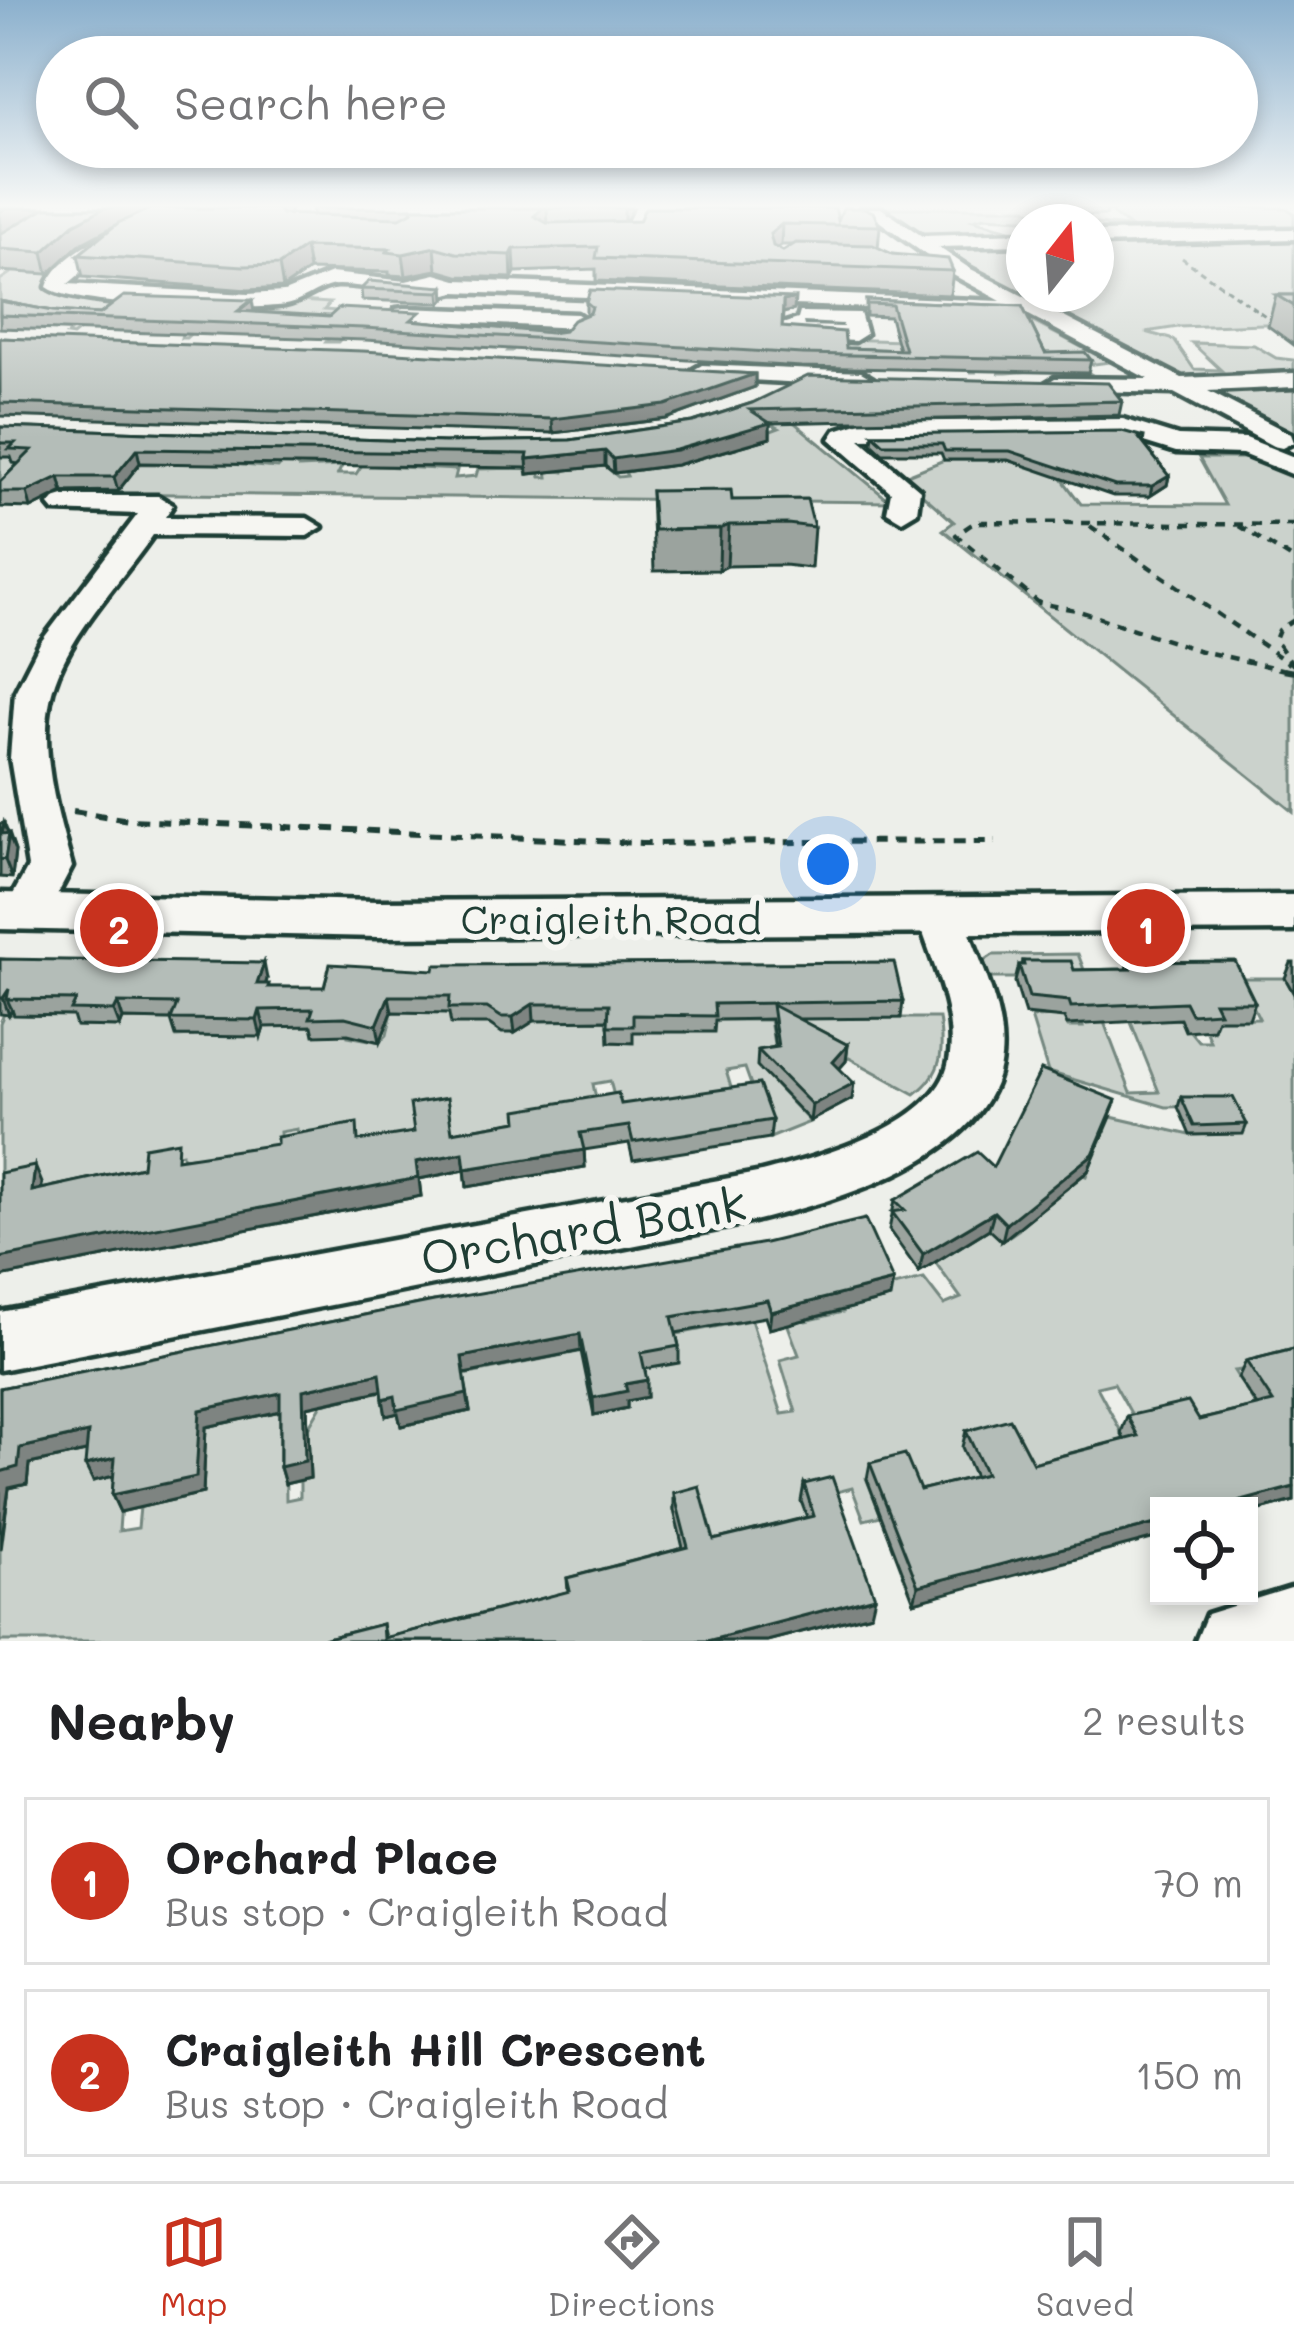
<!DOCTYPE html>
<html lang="en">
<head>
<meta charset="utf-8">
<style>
	:root { --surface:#fff; --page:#f2f2f2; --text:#202124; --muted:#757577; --line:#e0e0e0; --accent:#c8321e }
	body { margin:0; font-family:Mali,sans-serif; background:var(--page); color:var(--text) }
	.controls { position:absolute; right:36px; bottom:36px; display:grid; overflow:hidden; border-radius:0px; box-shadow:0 6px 18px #0003 }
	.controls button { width:108px; height:108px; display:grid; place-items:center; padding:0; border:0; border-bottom:3px solid var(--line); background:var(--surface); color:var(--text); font:60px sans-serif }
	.compass { position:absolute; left:1006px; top:204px; width:108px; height:108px; border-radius:50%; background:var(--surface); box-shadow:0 6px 18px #0003; rotate:17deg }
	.you { position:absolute; left:828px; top:864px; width:42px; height:42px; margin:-30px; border:9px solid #fff; border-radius:50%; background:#1a73e8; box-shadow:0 0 0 18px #1a73e833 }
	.badge { display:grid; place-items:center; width:78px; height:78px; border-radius:50%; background:var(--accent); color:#fff; font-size:39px; font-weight:700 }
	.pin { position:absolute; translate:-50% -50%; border:6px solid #fff; box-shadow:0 3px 12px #0006 }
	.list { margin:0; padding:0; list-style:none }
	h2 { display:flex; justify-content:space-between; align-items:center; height:156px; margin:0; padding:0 48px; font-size:51px }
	h2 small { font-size:39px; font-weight:400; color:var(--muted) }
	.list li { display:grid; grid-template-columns:78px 1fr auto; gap:36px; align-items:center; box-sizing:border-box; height:168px; margin:0 24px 24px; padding:0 24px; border:3px solid var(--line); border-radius:0px }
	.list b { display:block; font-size:45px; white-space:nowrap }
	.list p { margin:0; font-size:39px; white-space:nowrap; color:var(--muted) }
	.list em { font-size:39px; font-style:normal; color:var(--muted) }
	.icon { flex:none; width:66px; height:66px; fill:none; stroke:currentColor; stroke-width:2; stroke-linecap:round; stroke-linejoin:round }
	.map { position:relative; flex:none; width:1294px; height:1641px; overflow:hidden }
	.search { position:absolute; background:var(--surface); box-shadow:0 6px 18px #0003; left:36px; right:36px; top:36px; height:132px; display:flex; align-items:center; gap:30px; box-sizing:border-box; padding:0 42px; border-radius:66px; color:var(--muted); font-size:45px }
	.sheet { height:540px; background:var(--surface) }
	nav { display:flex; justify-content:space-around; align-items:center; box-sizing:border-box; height:168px; border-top:3px solid var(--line); background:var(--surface); font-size:33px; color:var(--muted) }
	nav a { display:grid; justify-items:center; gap:6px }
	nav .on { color:var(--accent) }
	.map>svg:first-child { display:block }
	.green { fill:#cbd2cc; stroke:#758880; stroke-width:3 }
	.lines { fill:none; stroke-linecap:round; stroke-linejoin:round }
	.minor-casing { stroke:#1f3d34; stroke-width:9 }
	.major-casing { stroke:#1f3d34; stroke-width:9 }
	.path-far2 { stroke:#1f3d34; stroke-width:3; stroke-dasharray:6 4.5; stroke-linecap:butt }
	.path-far1 { stroke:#1f3d34; stroke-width:4.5; stroke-dasharray:9 8; stroke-linecap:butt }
	.path { stroke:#1f3d34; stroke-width:6; stroke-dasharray:12 9; stroke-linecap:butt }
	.minor { fill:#f6f6f2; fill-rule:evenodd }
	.major { fill:#f6f6f2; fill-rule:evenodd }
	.wall { fill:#9ba39e; stroke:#1f3d34; stroke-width:3; fill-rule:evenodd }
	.shaded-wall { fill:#7e8481; stroke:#1f3d34; stroke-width:3 }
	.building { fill:#b4bdb8; stroke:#1f3d34; stroke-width:3 }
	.labels { text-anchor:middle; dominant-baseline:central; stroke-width:12; stroke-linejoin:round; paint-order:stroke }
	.street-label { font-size:39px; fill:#1f3d34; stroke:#f6f6f2 }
	.near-street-label { font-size:48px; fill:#1f3d34; stroke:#f6f6f2 }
</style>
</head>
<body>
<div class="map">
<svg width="1294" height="1641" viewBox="0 0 1294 1641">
	<rect width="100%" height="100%" fill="#edefea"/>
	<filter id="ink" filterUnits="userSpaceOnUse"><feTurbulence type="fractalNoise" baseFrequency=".00833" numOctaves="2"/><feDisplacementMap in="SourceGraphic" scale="24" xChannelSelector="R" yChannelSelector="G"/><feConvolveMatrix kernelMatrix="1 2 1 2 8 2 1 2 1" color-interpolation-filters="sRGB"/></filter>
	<g filter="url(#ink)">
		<!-- green -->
		<g class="green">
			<path d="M108,208h72l-69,25 -56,37 7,2 -12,15 4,3 109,13 118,5 35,-26 80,8 -80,-4 -17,15 31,2 -6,7 292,22 386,12 21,-27 87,45 -31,4 22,15h-20l-7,-13 -67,5h-8l-3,-7 -23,1 2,5h-4l-4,-9 -449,-19 -6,7h-4l4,-5 -24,-7 -9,10 3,-7 -137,-8 -7,8h-12l9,-11 -139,-2 -10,9h-5l2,-7 -98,-5 -12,10 -6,-1 6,-6 -73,-10v-39z"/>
			<path d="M886,208h140l15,10 34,4 -91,-5 -11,3 51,14 -99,2z"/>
			<path d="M1105,208h181l8,5v18l-198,5v-12l34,3z"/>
			<path d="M1294,237v86l-116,4 -32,5 28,8 20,29 27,1 -29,-27 62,2 22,13 18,2v14l-114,2 -133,-71 -22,-6 -87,-54 86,-1v50h72v-52z"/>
			<path d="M1294,387v48l-85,-44 7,-2z"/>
			<path d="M769,416l26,7 96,79 -891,-10v-38l22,1 -7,8 151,1 5,-5 107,9 8,-10 13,10 43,-2 -4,8h18l6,-9 95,5 -2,8 21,-2 2,-7 47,-1 4,6 9,-5 3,8h7l-1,-8 17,3 1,-4 39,-3 14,12 9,-1 -2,-4 63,-10 91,-34 -18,-9z"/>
			<path d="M1199,458h55l40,19v335l-351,-282 11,-8 -52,-45 42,-17h104l33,44 144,1z"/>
			<path d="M1078,954l53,139 28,-1 -29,-72 50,-1 18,22h12l-4,-10 7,-1 -5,-11 51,-1 -20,-40h46l9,16v369l-60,8 30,48 -114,28 -36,-64 -17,4 35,65 -216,56 -49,-28 14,36 -17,4 -12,-32 -50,13 10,32 -87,22 -51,-45 10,39 -242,92h-442v-90l9,-63 18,-4 2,-20 66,-14 28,24 -4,57 19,-3 2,-21 65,-81 80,-16 1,90 14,-3v-17l10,-3 -2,-49 14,-24 62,-14 3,25 12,-2 3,13 67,-15 -5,-36 129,-26 1,66 32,-7 9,-66 116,-22 31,94 14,-2 -16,-52 19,-5 -16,-43 23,9 37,-9 -5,-13 86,-20 20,26 17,-7 -26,-36 54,-33 13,12 16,-11 -12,-12c36,-12 49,-10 60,-49l20,7 6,-15 -19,-8 38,-36 79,18 52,-2 -13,-27 -63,1 -118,-35 -17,-55 32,-1 5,11h15l-3,-11 -53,-38h-42l-4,-15 12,-8z"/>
			<path d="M394,1003c70,17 143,18 215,17v22h23l1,-22h137l5,30 18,-32h146c5,34 4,55 -24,76l-66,-36 -73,28 34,36 -40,16 -25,-70 -19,3 10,33 -115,18 -11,-41 -17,3 6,29 -183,36 -117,4 -2,-24 -17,3 2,41 -100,17v-37l-15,3 -20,42 -147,11v-186l4,-9 78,2 -4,10 41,1 4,-8 54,1v17l16,-1 7,-16 41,16h20l5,-15 85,1 -3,14 32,6 7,-7z"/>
		</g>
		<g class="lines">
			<defs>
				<g id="minor">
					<path d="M169,208h25l-74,32 -52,44 180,10 36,-2 47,-19 75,8 30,-7 21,6 544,21 -46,-25 -94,-68h20l41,28 102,-3v12l-86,2 31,21 213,110 112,-5v14l-86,4 83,43 3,8 -12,6 -9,-2 -99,-53 -128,-3 -3,-5 12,-7 93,1 -121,-65 -571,-22c-40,11 -79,-8 -119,-7 -19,1 -33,17 -52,20 -39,6 -211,3 -238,-18 12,-39 87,-65 122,-79z"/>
					<path d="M1294,229v10l-198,5v-12z"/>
					<path d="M404,308l173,6 11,7 -11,7 -181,-9v-10z"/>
					<path d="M800,312l60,1 6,21 -11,7 -70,-4 -3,-13 16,-5zM803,322l39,2 1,3 -39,-1z"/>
					<path d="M702,365l159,7 12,7 -12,7 -167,-9 -4,-5z"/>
					<path d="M1123,419l55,17 68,2 48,19v18l-52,-21 -66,-2 -55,-17 -261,4 60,51 -3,22 -15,9 -15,-9 4,-20 -61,-53 6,-9 25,-8z"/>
					<path d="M64,496h94l15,9 -8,12 142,1 15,9 -15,9 -154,-1c-31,45 -74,88 -95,139 -25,59 -2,135 14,193l-29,55 -16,4 -16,-4 -7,-11 24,-44 -18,-109 5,-66 25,-49 98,-129 -84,-3 -5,-6 5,-6z"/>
					<path d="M941,902l16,4 7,11c15,44 42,94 37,141 -11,107 -187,149 -273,169l-728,143v-58l757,-139c56,-14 180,-46 192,-112 9,-47 -18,-100 -31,-144l7,-11z"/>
					<path d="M1294,1587v54h-98l11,-27z"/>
				</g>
				<path id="major" d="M0,893l378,8 916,-6v36l-916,6 -378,-8z"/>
			</defs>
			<!-- minor casing -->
			<use href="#minor" class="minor-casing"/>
			<!-- major casing -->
			<use href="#major" class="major-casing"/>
			<!-- path-far2 -->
			<path class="path-far2" d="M1182,258l92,64"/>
			<!-- path-far1 -->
			<g class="path-far1">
				<path d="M1294,525l-319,-3 -19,13 83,68 37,7 121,40 97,22"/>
				<path d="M1090,526l200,138"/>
				<path d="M1239,526l55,34"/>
				<path d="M1294,620l-15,10 -4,10 19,26"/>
			</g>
			<!-- path -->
			<g class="path">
				<path d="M1283,670l11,2"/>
				<path d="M73,811l56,9 513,23 354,-2"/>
			</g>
			<!-- minor -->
			<use href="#minor" class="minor"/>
			<!-- major -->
			<use href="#major" class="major"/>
		</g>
		<!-- wall -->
		<g class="wall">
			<path d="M0,208h292l-4,6 25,1 -1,-7h321l-7,14 212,-2 42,6 -2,22 14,6 61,17 -3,24 -354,-14v-12l-81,3 -3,6 -54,-2 -21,-6 -31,6 -17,-1v-3l-80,-2 -26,18 -35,2 -165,-13 -5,-22 34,-28 -33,18 -31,29 -48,-3zM781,245h12l-10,6 -6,-3z"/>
			<path d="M1041,208h66l-1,7 -54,1z"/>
			<path d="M444,287l1,12 -4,4 -79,-3 -1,-11z"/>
			<path d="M1276,295h18v50l-26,-19z"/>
			<path d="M866,300l156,6 23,47 46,7 -3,13 -287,-6 -436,-27 -365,-12v-27l53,10 47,3 154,-2 167,9 129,12 14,-2 22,-17v-12l208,8 -11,3 -1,14 64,21 53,2 -9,-33 -24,-1z"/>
			<path d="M0,338l755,36v13l-89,32 -113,14 -553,-17z"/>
			<path d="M1122,401l-3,14 -349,8v15l-94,27 -62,8 -9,-7 -77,8 -1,-6 -387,-5 -22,28 -55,1 -32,16 -31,-1v-25l18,-18 -5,-1 -2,-6h-11v-30l444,15 126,-2 123,-18 59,-19z"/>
			<path d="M873,434l271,3 -1,6 26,33 -2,9 -17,11h-37l-105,-36h-64l-3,-7h-58l-11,-10z"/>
			<path d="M651,491l81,9 82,27 -3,41 -27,-3 -57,1 -8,4 -65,1z"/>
			<path d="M0,824l9,9 6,18 -3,27 -12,-1z"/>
			<path d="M0,959l267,20 -1,5 4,3 633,14 -2,17 -103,1 50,26 -2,16 -7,8 13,30 -42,22 -53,-55 1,-16 17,-3 -4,-28 -56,1 -1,12h-81v11l-24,-1 -1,-22 -74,1 -19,12h-13l-13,-9h-38l-2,-11 -57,-1 -12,30 -32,-8 -34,1 -2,-9 -48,1 -3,10 -85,-1 -5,-16 -48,-1 -3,8 -44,-1 -3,-10 -59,-1 -2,-5 -3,5 -9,-1z"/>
			<path d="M1023,961l51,9 52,-1 2,-7 127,40 -6,17h-32l-4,10 -28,2 -5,-12 -113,6 -3,-7 -39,-4 -10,-32 4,-17h3z"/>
			<path d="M1291,963h3v31l-9,-16z"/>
			<path d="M1181,1097l66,27 -4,10 -53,1 -12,-28z"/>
			<path d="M621,1104l151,16 -2,18 -137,22 -4,-17 -45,7 1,17 -118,20 -2,-17 -46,9 2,17 -421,81 42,-94v6l141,-31 269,-26z"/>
			<path d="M1111,1117l-23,54 -86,70 -13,-12 -70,43 -30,-42 6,-30 98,-33z"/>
			<path d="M890,1298l-121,31 -4,-12 -89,16 3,13v17l-34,6 2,28 -20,4v7l-33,7 -13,-64 -117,23 6,37 -69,15 -3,-13 -12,3 -4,-25 -75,16 3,71 -25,6 -5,-17v-56l-74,16 -3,66 -83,19 -8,-17 2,-19 -21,5 -7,-29 -57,12 -2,20 -18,4 -8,62 -1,-162 434,-87z"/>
			<path d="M1294,1349v152l-45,12v-7l-335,96 -47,-123 3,-16 50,27 55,-13 -13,-30 4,-16 67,32 91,-24 -3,-6 6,-17 72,4 58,-14 -19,-28 8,-17z"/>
			<path d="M804,1484l67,130 -104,27h-452l67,-17 3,14 183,-46 -1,-14 116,-30 -9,-38v-17l40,47 93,-23 -6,-16z"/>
		</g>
		<!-- shaded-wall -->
		<g class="shaded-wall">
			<path d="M6,208h40l-46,28v-24z"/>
			<path d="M104,208h52l-40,17 -37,20 -31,29 -5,-22 31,-28z"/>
			<path d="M543,208h4l1,18 -14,-10z"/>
			<path d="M624,208h9l-9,17z"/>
			<path d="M782,224l-1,21 -12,11 1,-22z"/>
			<path d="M305,247l4,23 -26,18 -4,-23z"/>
			<path d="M435,247l2,23 -31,6 -3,-22z"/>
			<path d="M514,249l1,23 -3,6 -1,-23z"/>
			<path d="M444,287l1,12 -4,4 -1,-11z"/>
			<path d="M795,298l-1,12 -11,3v-12z"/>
			<path d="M252,300l2,12 -16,-1z"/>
			<path d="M755,374v13l-89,32 -113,14 -1,-14z"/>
			<path d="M770,423v15l-94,27 -62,8 -1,-14z"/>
			<path d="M137,449l3,14 -22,28 -4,-14z"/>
			<path d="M605,451v15l-77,8 -1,-15z"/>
			<path d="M1169,476l-2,9 -17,11 2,-10z"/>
			<path d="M59,477l4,15 -32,16 -4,-16z"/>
			<path d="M729,525l-2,41 -8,4 1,-41z"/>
			<path d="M4,823l11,28 -3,27 -7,-18 -3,-26z"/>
			<path d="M264,963l3,16 -6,21 -4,-16z"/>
			<path d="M9,989l-2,10 5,11 -3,5 -6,-17z"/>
			<path d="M389,996l3,16 -12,30 -3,-17z"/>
			<path d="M118,1003l5,16 -3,8 -6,-16z"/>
			<path d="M533,1004l1,17 -19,12 -2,-16z"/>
			<path d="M260,1010l4,17 -3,10 -4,-17z"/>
			<path d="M848,1045l-2,16 -15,17 2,-16z"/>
			<path d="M854,1083l-2,16 -42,22 2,-16z"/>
			<path d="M1116,1100l-28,71 -86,70 4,-17z"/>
			<path d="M584,1150l1,17 -118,20 -2,-18z"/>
			<path d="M463,1153l2,17 -46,9 2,17 -421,81v-19l416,-96z"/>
			<path d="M35,1166l7,17 -3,25 -7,-17z"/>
			<path d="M994,1212l-5,17 -70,43 4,-18z"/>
			<path d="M893,1281l-3,17 -121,31 2,-17z"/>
			<path d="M580,1334l1,17 -117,23 -2,-17z"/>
			<path d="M380,1373l4,17 -77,17 3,71 -25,6 -5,-17 23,-77z"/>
			<path d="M647,1380v17l-20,4v7l-33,7 -1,-17 32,-14z"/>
			<path d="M280,1393l5,17 -79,17 -3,66 -83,19 -8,-17 88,-85z"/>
			<path d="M467,1394l3,17 -69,15 -3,-13 -12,3 -3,-17 12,-3z"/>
			<path d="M88,1433l7,17 -66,14 -2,20 -18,4 -9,62v-79l20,-23z"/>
			<path d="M115,1458l7,16 -29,7 -8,-16z"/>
			<path d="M1294,1487v14l-45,12v-7h-26z"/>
			<path d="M1159,1523v14l-245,65 4,-16z"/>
			<path d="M875,1597l-4,17 -104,27h-60z"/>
		</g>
		<!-- building -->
		<g class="building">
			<path d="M45,208h59l-30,16 -31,28 -43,-3v-15z"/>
			<path d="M152,208h125l5,6 118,4 13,-7 -2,-3h132l-9,8 13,7 92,-2 6,-13h190l3,12 5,-12h21l9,4 7,14 -98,-2 -12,10 3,12 10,5 13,-8 77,2 19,9 56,5 5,12 -357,-13 2,-11 -84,2 -3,6 -55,-2 -21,-6 -32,7 -16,-2 3,-3 -85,-2 -26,18 -35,1 -166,-11 40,-32z"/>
			<path d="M369,281l75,6 -4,5 -79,-3z"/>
			<path d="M590,290l205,8 -12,3 -1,26 62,5 2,16 59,2 -13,-45 -25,-1 -1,-4 156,6 23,47 40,-1 6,8 -289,-6 -438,-26 -364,-13v-14l53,10 47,3 24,-18 128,4 -14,11 91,6 10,-9 81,4 -9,8 139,13 14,-2 9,-11 17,-7 2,-6 -6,-5z"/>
			<path d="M1276,295h18v11z"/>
			<path d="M0,338l363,13 392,23 -89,31 -114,14 -552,-16z"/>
			<path d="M808,376l300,7 14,18 -372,9 20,13 -94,27 -63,9 -8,-8 -78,8 1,-5 -391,-5 -23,28h-55l-32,15h-27v-10l32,-32 -23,-1 6,-6h-15v-16l444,15 126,-2 123,-18 59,-19z"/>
			<path d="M1122,431l22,6 -5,1 30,38 -17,10h-37l-105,-35h-65l-3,-7h-58l-11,-10z"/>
			<path d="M731,490l1,10 75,-1 7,28 -27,-3 -58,1 -9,4 -66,1 -3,-39z"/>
			<path d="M4,823l-2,11 7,-1 -4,27 -5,-1v-35z"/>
			<path d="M0,959l264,4 -7,21h12l-1,3h56l6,-23 104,6 1,-5 459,-3 9,39 -189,3 1,12 -82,-1v11h-25l1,-22h-76l-20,13h-12l-14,-9h-38l1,-12h-61l-12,29 -32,-8 -35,1 3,-9 -53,1 -3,10 -86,-1 6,-15 -59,-1 -4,8 -43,-1 5,-10 -69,-1 2,-10 -6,9h-3z"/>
			<path d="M1023,961h48l3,9 57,-1 -3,-7 107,-1 20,41h-41l5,10 -28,2 -6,-12 -114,5 -2,-6 -40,-4 -10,-32h5z"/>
			<path d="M772,1005l76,40 -15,17 21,21 -42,22 -54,-55 20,-3z"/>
			<path d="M1041,1070l75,30 -23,54 -87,70 -12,-12 -71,42 -31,-42 13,-2 -10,-10 82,-48 16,15z"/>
			<path d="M759,1084l13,36 -139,22 -4,-16 -49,7 4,17 -119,19 -2,-16 -47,9 2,16 -418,80v-85l35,-7 -3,25 110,-24 2,-20 34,-6 -1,18 100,-15v-7l80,-14 1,18 56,-9 -4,-28 37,-6 5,34 66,-11 -1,-11 101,-17 3,11z"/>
			<path d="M1181,1097h52l14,27 -53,2z"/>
			<path d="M865,1219l28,62 -122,31 -4,-12 -95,17 7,29 -38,7 6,27 -22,4 2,7 -34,7 -13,-64 -118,23 5,37 -70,16 -2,-14 -12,3 -3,-26 -77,17 2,71 -25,6v-74l-80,17 -4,67 -84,18 3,-37 -30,7 3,-32 -68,15 -2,19 -18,5v-84l434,-87 331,-58z"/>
			<path d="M1294,1349v138l-71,19h-64v17l-241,63 -48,-123 35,-9 15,36 66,-16 -20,-43 44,-12 23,44 105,-27 -11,-20 61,-14 11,18 74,-18 -27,-41z"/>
			<path d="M832,1477l43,120 -168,44h-392l67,-17 1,14 95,-23 92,-24 -3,-13 121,-31 -14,-54 25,-7 15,54 100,-24 -10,-32z"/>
		</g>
	</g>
	<!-- sky -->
	<linearGradient id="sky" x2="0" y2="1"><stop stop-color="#8bb0cd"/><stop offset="0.47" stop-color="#f7f8f6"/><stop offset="1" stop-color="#f7f8f6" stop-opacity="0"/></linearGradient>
	<rect width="1294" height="438" fill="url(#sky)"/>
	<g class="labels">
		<!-- street labels -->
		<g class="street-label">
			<text x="611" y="918">Craigleith Road</text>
		</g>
		<!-- near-street labels -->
		<g class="near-street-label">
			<text transform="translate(583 1229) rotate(-10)">Orchard Bank</text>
		</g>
	</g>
</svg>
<div class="controls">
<button><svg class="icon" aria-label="locate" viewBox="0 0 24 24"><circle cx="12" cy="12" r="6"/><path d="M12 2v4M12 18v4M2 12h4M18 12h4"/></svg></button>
</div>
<svg class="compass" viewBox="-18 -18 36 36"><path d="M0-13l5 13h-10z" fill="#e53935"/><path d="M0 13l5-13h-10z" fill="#757577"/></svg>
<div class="you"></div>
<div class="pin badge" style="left:1146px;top:928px">1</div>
<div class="pin badge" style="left:119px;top:928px">2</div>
<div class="search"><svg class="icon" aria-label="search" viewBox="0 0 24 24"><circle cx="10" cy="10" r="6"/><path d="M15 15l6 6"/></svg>Search here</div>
</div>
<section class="sheet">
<h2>Nearby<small>2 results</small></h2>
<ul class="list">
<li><span class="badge">1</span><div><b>Orchard Place</b><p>Bus stop · Craigleith Road</p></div><em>70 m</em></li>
<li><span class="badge">2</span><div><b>Craigleith Hill Crescent</b><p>Bus stop · Craigleith Road</p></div><em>150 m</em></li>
</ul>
</section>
<nav>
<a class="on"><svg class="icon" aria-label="map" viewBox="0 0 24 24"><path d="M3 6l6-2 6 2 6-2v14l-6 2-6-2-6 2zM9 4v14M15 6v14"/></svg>Map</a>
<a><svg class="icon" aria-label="directions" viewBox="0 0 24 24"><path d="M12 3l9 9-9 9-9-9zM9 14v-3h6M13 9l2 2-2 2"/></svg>Directions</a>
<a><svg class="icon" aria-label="saved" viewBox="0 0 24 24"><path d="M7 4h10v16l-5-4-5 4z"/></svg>Saved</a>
</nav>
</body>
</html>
